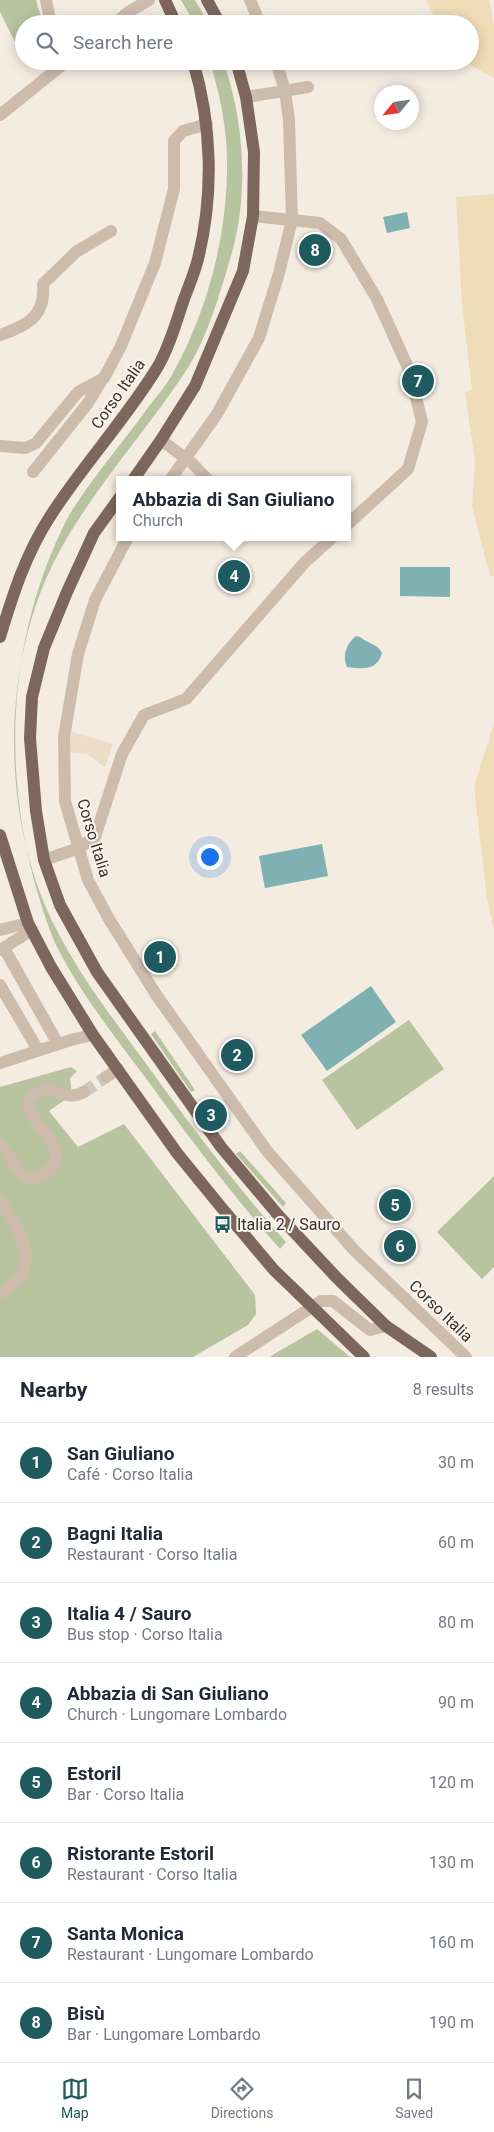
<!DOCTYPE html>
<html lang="en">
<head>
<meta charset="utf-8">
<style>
	:root { --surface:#fff; --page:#f6f6f7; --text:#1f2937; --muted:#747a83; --line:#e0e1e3; --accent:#1f5a5e }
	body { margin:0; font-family:Roboto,sans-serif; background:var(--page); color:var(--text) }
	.compass { position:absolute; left:374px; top:85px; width:45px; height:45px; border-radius:50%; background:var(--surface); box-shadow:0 2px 12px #0003; rotate:241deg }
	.you { position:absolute; left:209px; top:856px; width:18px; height:18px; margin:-12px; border:4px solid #fff; border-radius:50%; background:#1a73e8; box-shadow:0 0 0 8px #1a73e833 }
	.badge { display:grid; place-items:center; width:32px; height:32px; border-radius:50%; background:var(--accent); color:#fff; font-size:16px; font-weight:700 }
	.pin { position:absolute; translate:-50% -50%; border:2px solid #fff; box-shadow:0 1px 5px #0006 }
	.popup { position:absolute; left:116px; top:476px; width:235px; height:65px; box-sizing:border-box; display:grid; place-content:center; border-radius:0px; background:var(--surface); filter:drop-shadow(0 1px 4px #0005); font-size:16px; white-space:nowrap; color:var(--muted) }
	.popup b { font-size:19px; color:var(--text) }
	.popup::after { content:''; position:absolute; left:50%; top:100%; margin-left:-10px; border:10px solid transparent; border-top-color:var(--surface) }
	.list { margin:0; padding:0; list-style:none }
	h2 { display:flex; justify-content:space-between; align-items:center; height:65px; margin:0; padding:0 20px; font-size:21px }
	h2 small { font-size:16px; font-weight:400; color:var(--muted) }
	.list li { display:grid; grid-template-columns:32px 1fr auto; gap:15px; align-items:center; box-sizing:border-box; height:80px; padding:0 20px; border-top:1px solid var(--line) }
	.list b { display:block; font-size:19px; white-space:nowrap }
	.list p { margin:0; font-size:16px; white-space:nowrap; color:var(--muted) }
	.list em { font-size:16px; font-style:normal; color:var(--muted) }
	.icon { flex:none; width:28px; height:28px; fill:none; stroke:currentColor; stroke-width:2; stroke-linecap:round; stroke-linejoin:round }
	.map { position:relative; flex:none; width:494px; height:1357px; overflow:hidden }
	.search { position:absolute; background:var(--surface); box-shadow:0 2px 12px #0003; left:15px; right:15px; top:15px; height:55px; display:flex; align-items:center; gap:12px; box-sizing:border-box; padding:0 18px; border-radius:28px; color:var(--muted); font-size:19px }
	.sheet { height:705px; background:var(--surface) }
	nav { display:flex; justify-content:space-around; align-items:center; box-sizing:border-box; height:70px; border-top:1px solid var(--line); background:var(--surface); font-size:14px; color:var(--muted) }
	nav a { display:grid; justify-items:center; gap:2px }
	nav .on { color:var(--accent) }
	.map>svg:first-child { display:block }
	.green { fill:#b8c4a0 }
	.sand { fill:#efdcb8 }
	.plaza { fill:#ecdcc8 }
	.water { fill:#7fb0b2 }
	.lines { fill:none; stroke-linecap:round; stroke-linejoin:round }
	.minor-tunnel { stroke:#cfc6bd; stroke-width:12; stroke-dasharray:12 6; stroke-linecap:butt }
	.minor { stroke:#cdbbac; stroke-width:12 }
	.major { stroke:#7d675c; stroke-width:12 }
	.labels { text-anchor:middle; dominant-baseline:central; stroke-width:4; stroke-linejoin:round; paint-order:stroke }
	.street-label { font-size:16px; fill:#3b302b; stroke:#fbf5ee }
	.poi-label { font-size:16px; fill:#3b302b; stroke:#fbf5ee; text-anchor:start }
</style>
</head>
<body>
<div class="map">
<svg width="494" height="1357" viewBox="0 0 494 1357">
	<rect width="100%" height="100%" fill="#f4ebe1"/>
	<!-- green -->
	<g class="green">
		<path d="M0,0h36l7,24h-19l-2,32 -22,-44z"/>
		<path d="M181,0h14l14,24h-14z"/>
		<path d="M210,61h13c17,47 23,102 17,151 -3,26 -11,52 -19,77 -9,29 -20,60 -37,85 -41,61 -91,115 -126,180 -48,90 -55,207 -29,304 20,79 71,143 118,207 44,61 89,121 139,177l-6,7c-47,-53 -90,-110 -132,-168 -33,-44 -68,-88 -93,-138 -55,-138 -55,-293 13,-426 23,-38 53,-72 79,-108 9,-12 20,-24 27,-38 35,-63 54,-140 53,-211 0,-34 -8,-67 -17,-99z"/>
		<path d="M409,1020l35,49 -87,61 -35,-50z"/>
		<path d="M155,1031l40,59 -4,2 -40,-58z"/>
		<path d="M71,1067l6,4 -7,7 2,17 -23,16 29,36 46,-23 131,171 1,19 -8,11 -55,32h-193v-270z"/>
		<path d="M240,1151l46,52 -3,4 -47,-53z"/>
		<path d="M494,1176v91l-12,12 -45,-47z"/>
		<path d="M317,1329l33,28h-81z"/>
	</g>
	<!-- sand -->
	<g class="sand">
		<path d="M426,0h63l5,25v53l-31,-17h7v-37h-32z"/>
		<path d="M494,194v382h-4l-18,-70 3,-44 -10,-70 7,-2 -10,-86 -6,-107z"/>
		<path d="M494,723v207l-7,-31 -13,-112z"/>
	</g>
	<!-- plaza -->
	<path class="plaza" d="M66,730l47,14 -8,23 -18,-13 -23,-2z"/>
	<!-- water -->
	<g class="water">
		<path d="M407,212l3,16 -23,5 -4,-16z"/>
		<path d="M400,567h50v30l-50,-1z"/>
		<path d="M356,636l4,1c8,7 17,6 22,16 -5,18 -19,16 -35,14 -5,-11 -1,-23 9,-31z"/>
		<path d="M322,844l6,32 -63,12 -6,-32z"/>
		<path d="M371,986l25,36 -69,49 -26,-36z"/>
	</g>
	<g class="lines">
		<!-- minor-tunnel -->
		<path class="minor-tunnel" d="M84,1092l22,-15"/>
		<!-- minor -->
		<g class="minor">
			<path d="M46,0l5,24"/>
			<path d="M250,0l10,24"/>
			<path d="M114,24l16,-13 19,-11"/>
			<path d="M246,97l62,-10"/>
			<path d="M0,115l67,-54"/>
			<path d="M253,216l67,7 21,16 36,60 33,73 12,50 -14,47 -60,55"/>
			<path d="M0,335c27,-9 46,-19 43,-51l33,-32 35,-21"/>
			<path d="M161,440l31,23 16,17"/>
			<path d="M0,446l26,2 10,-5 42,-51 26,-14 17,-32 34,-83 19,-74v-48l9,-10 24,-7"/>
			<path d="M33,472l55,-69 14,-23"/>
			<path d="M170,480l47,-66 42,-76 20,-65 13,-53 -3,-100 -4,-29 -9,-30"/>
			<path d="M128,537l-33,63 -17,54 -14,83 1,64 23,79 21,39 48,77 110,155 87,99 112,107"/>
			<path d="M44,860l35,-12 16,-11 27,-83 22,-39 42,-16 119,-137 28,-25"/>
			<path d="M0,930l28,-7"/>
			<path d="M4,948l54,96"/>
			<path d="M0,950l32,-20"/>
			<path d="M0,985l38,65"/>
			<path d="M0,1063l74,-24 19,-4"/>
			<path d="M106,1077l12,-8"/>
			<path d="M0,1145l24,31c10,3 18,1 25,-6 23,-24 -20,-44 -21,-67l7,-9 13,-6c12,6 24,11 36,4"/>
			<path d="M0,1201c22,31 44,69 0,93"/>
			<path d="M235,1357l86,-56h12l37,29 16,-4"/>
		</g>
		<!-- major -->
		<g class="major">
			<path d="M165,0l11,24"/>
			<path d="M207,0l13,24"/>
			<path d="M133,480l28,-40 34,-54 48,-115 10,-55 1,-64 -8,-55 -10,-36"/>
			<path d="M120,497l-26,36 -27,59 -23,56 -12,49 -2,41 6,73 8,49 16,45 37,67 124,175 58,69 57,61 50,49 45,31"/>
			<path d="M0,637c13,-43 26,-84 51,-122 32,-50 74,-95 106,-147 11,-18 18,-42 25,-63 5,-15 12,-30 16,-46 16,-65 14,-134 -5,-198"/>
			<path d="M0,835l28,88 23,44 42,68 84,118 44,54 53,63 90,87"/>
		</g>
	</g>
	<!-- icons -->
	<defs>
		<symbol id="bus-bare" viewBox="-9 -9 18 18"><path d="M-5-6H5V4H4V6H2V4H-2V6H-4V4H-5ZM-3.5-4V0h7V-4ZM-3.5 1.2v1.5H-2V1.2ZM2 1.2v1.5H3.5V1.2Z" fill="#1f5a5e" stroke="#fbf5ee" stroke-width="2.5" paint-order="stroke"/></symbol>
	</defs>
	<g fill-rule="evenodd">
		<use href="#bus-bare" x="210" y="1212" width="25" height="25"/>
	</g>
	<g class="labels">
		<!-- street labels -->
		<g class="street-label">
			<text transform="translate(118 394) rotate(-55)">Corso Italia</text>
			<text transform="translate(94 838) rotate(73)">Corso Italia</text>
			<text transform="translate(441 1311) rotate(44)">Corso Italia</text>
		</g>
		<!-- poi labels -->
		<g class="poi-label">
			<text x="237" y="1224">Italia 2 / Sauro</text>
		</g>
	</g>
</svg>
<svg class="compass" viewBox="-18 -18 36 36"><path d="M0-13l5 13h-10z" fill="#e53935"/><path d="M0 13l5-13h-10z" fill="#747a83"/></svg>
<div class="you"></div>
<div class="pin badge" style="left:160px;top:957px">1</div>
<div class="pin badge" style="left:237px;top:1055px">2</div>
<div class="pin badge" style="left:211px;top:1115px">3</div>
<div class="pin badge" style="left:234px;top:576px">4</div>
<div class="popup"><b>Abbazia di San Giuliano</b>Church</div>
<div class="pin badge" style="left:395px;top:1205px">5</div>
<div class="pin badge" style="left:400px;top:1246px">6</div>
<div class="pin badge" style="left:418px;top:381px">7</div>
<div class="pin badge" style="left:315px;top:250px">8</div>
<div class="search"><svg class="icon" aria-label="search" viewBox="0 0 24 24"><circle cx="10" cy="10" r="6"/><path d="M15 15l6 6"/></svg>Search here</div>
</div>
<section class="sheet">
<h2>Nearby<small>8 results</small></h2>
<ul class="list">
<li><span class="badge">1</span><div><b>San Giuliano</b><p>Café · Corso Italia</p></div><em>30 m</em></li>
<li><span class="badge">2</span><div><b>Bagni Italia</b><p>Restaurant · Corso Italia</p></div><em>60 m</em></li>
<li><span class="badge">3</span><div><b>Italia 4 / Sauro</b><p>Bus stop · Corso Italia</p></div><em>80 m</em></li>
<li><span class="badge">4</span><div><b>Abbazia di San Giuliano</b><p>Church · Lungomare Lombardo</p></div><em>90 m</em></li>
<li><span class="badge">5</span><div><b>Estoril</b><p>Bar · Corso Italia</p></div><em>120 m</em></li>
<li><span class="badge">6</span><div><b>Ristorante Estoril</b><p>Restaurant · Corso Italia</p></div><em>130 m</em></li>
<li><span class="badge">7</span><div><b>Santa Monica</b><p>Restaurant · Lungomare Lombardo</p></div><em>160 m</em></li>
<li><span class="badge">8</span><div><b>Bisù</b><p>Bar · Lungomare Lombardo</p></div><em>190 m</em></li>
</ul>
</section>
<nav>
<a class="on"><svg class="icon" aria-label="map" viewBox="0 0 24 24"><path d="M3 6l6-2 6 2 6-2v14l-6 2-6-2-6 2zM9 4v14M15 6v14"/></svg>Map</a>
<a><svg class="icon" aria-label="directions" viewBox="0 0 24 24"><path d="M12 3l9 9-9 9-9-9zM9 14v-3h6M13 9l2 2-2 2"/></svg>Directions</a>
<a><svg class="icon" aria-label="saved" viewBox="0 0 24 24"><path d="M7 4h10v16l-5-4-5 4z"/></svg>Saved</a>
</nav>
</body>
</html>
